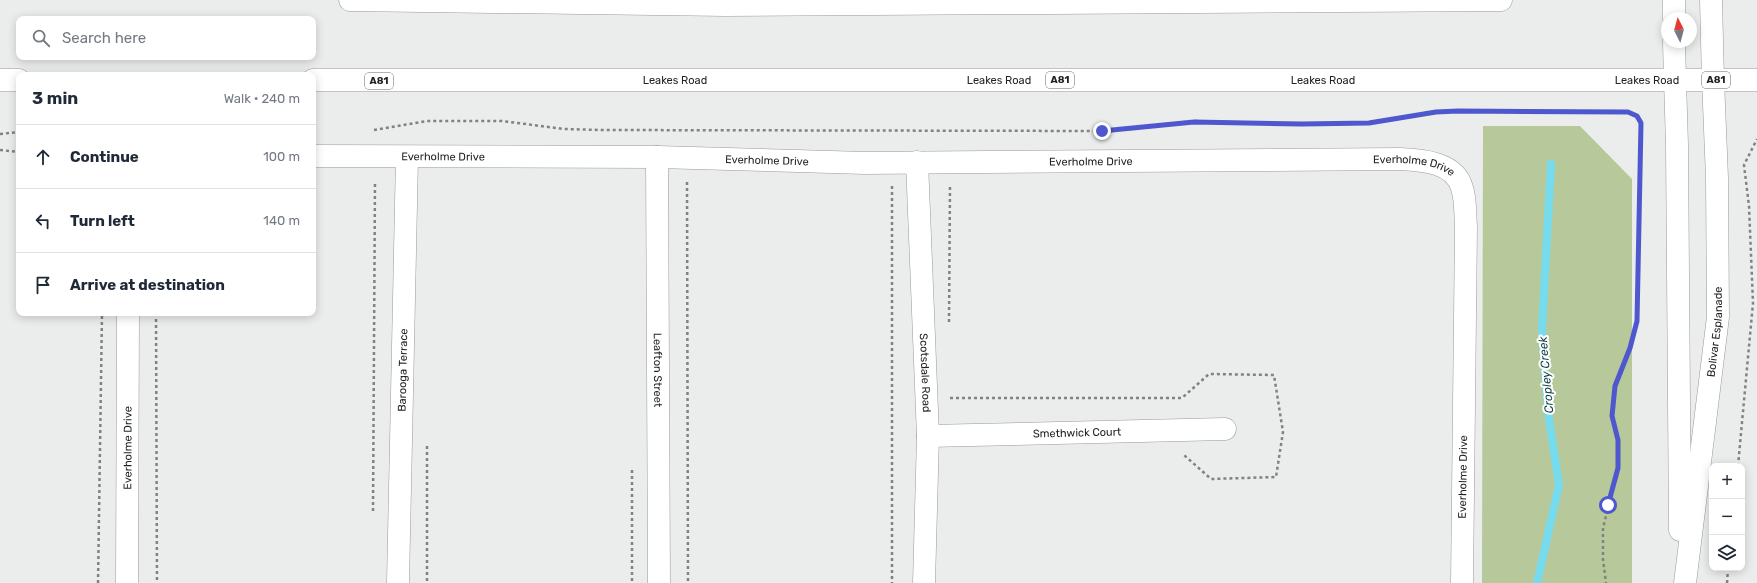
<!DOCTYPE html>
<html lang="en">
<head>
<meta charset="utf-8">
<style>
	:root { --surface:#fff; --page:#f2f2f3; --text:#1f2937; --muted:#747a83; --line:#e0e1e3 }
	body { margin:0; font-family:Rubik,sans-serif; background:var(--page); color:var(--text) }
	.controls { position:absolute; right:12px; bottom:12px; display:grid; overflow:hidden; border-radius:8px; box-shadow:0 2px 10px #0003 }
	.controls button { width:36px; height:36px; display:grid; place-items:center; padding:0; border:0; border-bottom:1px solid var(--line); background:var(--surface); color:var(--text); font:20px sans-serif }
	.compass { position:absolute; left:1661px; top:12px; width:36px; height:36px; border-radius:50%; background:var(--surface); box-shadow:0 2px 10px #0003; rotate:354deg }
	.stop { position:absolute; width:12px; height:12px; margin:-9px; border:3px solid #4e57cd; border-radius:50%; background:#fff }
	.stop.end { background:#4e57cd; border-color:#fff; box-shadow:0 1px 4px #0008 }
	.list { margin:0; padding:0; list-style:none }
	h2 { display:flex; justify-content:space-between; align-items:center; height:52px; margin:0; padding:0 16px; font-size:17px }
	h2 small { font-size:13px; font-weight:400; color:var(--muted) }
	.list li { display:grid; grid-template-columns:26px 1fr auto; gap:12px; align-items:center; box-sizing:border-box; height:64px; padding:0 16px; border-top:1px solid var(--line) }
	.list b { display:block; font-size:15px; white-space:nowrap }
	.list em { font-size:13px; font-style:normal; color:var(--muted) }
	.icon { flex:none; width:22px; height:22px; fill:none; stroke:currentColor; stroke-width:2; stroke-linecap:round; stroke-linejoin:round }
	.map { position:relative; flex:none; width:1757px; height:583px; overflow:hidden }
	.search { position:absolute; background:var(--surface); box-shadow:0 2px 10px #0003; left:16px; top:16px; width:300px; height:44px; display:flex; align-items:center; gap:10px; box-sizing:border-box; padding:0 14px; border-radius:8px; color:var(--muted); font-size:15px }
	.panel { position:absolute; background:var(--surface); box-shadow:0 2px 10px #0003; left:16px; top:72px; width:300px; height:244px; border-radius:8px }
	.map>svg:first-child { display:block }
	.green { fill:#b7c89b }
	.lines { fill:none; stroke-linecap:round; stroke-linejoin:round }
	.stream { stroke:#76dced; stroke-width:8 }
	.minor-casing { stroke:#979b99; stroke-width:23 }
	.tertiary-casing { stroke:#979b99; stroke-width:23 }
	.trunk-casing { stroke:#979b99; stroke-width:23 }
	.path { stroke:#808382; stroke-width:2.5; stroke-dasharray:3 3; stroke-linecap:butt }
	.minor { stroke:#fff; stroke-width:22 }
	.tertiary { stroke:#fff; stroke-width:22 }
	.trunk { stroke:#fff; stroke-width:22 }
	.route { stroke:#4e57cd; stroke-width:5 }
	.labels { text-anchor:middle; dominant-baseline:central; stroke-width:4; stroke-linejoin:round; paint-order:stroke }
	.shield { fill:#fff; stroke:#646665; stroke-width:1 }
	.shield-label { font-size:10px; font-weight:bold; fill:#222423 }
	.street-label { font-size:11px; fill:#222423; stroke:#fff }
	.water-label { font-size:12px; font-style:italic; fill:#0e3e46; stroke:#fff }
</style>
</head>
<body>
<div class="map">
<svg width="1757" height="583" viewBox="0 0 1757 583">
	<rect width="100%" height="100%" fill="#eaedec"/>
	<!-- green -->
	<path class="green" d="M1483,126h97l52,53v404h-150z"/>
	<g class="lines">
		<!-- stream -->
		<path class="stream" d="M1537,583l22,-98 -11,-73 -6,-83 9,-165"/>
		<defs>
			<g id="minor">
				<path id="s1" d="M313,156l344,1 208,6 535,-4c22,1 55,3 62,29 4,12 3,26 4,39l-4,356"/>
				<path id="s2" d="M657,157l2,426"/>
				<path id="s3" d="M917,162l11,274 -4,147"/>
				<path id="s4" d="M928,436l297,-7"/>
				<path id="s5" d="M127,583l1,-270"/>
				<path id="s6" d="M398,583l9,-426"/>
			</g>
			<g id="tertiary">
				<path d="M1675,80l2,65 3,385"/>
				<path id="s7" d="M1685,583l33,-266 -1,-139 -4,-98"/>
			</g>
			<g id="trunk">
				<path d="M350,0l376,5 775,-5"/>
				<path d="M1674,0v18"/>
				<path d="M1711,0l2,80"/>
				<path d="M1674,42l1,38"/>
				<path d="M0,80h19"/>
				<path id="s8" d="M313,80h1444"/>
			</g>
		</defs>
		<!-- minor casing -->
		<use href="#minor" class="minor-casing"/>
		<!-- tertiary casing -->
		<use href="#tertiary" class="tertiary-casing"/>
		<!-- trunk casing -->
		<use href="#trunk" class="trunk-casing"/>
		<!-- path -->
		<g class="path">
			<path d="M374,130l53,-9h75l62,8 37,1 501,1 92,-10 108,3 67,-1 67,-11 22,-1 170,1 9,4 4,7 -4,198 -7,28 -15,37 -2,30 5,24v28l-15,60v31l3,24"/>
			<path d="M0,134l19,-2"/>
			<path d="M0,150l19,2"/>
			<path d="M687,182l1,401"/>
			<path d="M892,186v397"/>
			<path d="M156,313l1,270"/>
			<path d="M949,322l1,-137"/>
			<path d="M950,398h232l27,-24 65,1 9,57 -7,45 -65,2 -27,-24"/>
			<path d="M427,446v137"/>
			<path d="M1738,466l15,-163 -4,-97 -5,-41 13,-26"/>
			<path d="M632,470v113"/>
			<path d="M373,511l2,-330"/>
			<path d="M98,583l4,-270"/>
			<path d="M1727,583l1,-15"/>
		</g>
		<!-- minor -->
		<use href="#minor" class="minor"/>
		<!-- tertiary -->
		<use href="#tertiary" class="tertiary"/>
		<!-- trunk -->
		<use href="#trunk" class="trunk"/>
	</g>
	<g class="lines">
		<!-- route -->
		<path class="route" d="M1102,131l92,-9 108,2 67,-1 67,-11 22,-1 170,1 9,4 4,7 -4,198 -7,27 -15,38 -3,30 6,24v28l-10,37"/>
	</g>
	<g class="labels">
		<!-- shield labels -->
		<g class="shield">
			<rect x="1046" y="72" width="28" height="16" rx="3"/>
			<rect x="1702" y="72" width="28" height="16" rx="3"/>
			<rect x="365" y="73" width="28" height="16" rx="3"/>
		</g>
		<g class="shield-label">
			<text x="1060" y="80">A81</text>
			<text x="1716" y="80">A81</text>
			<text x="379" y="81">A81</text>
		</g>
		<!-- street labels -->
		<g class="street-label">
			<text stroke="none"><textPath href="#s8" startOffset="362">Leakes Road</textPath></text>
			<text stroke="none"><textPath href="#s8" startOffset="686">Leakes Road</textPath></text>
			<text stroke="none"><textPath href="#s8" startOffset="1010">Leakes Road</textPath></text>
			<text stroke="none"><textPath href="#s8" startOffset="1334">Leakes Road</textPath></text>
			<text stroke="none"><textPath href="#s1" startOffset="130">Everholme Drive</textPath></text>
			<text stroke="none"><textPath href="#s1" startOffset="454">Everholme Drive</textPath></text>
			<text stroke="none"><textPath href="#s1" startOffset="778">Everholme Drive</textPath></text>
			<text stroke="none"><textPath href="#s1" startOffset="1102">Everholme Drive</textPath></text>
			<text stroke="none"><textPath href="#s7" startOffset="253">Bolivar Esplanade</textPath></text>
			<text stroke="none"><textPath href="#s6" startOffset="213">Barooga Terrace</textPath></text>
			<text stroke="none"><textPath href="#s2" startOffset="213">Leafton Street</textPath></text>
			<text stroke="none"><textPath href="#s3" startOffset="211">Scotsdale Road</textPath></text>
			<text stroke="none"><textPath href="#s4" startOffset="149">Smethwick Court</textPath></text>
			<text stroke="none"><textPath href="#s5" startOffset="135">Everholme Drive</textPath></text>
			<text transform="translate(1463 477) rotate(-89)">Everholme Drive</text>
		</g>
		<!-- water labels -->
		<g class="water-label">
			<text transform="translate(1546 375) rotate(-95)">Cropley Creek</text>
		</g>
	</g>
</svg>
<div class="controls">
<button>+</button>
<button>−</button>
<button><svg class="icon" aria-label="layers" viewBox="0 0 24 24"><path d="M12 4l9 5-9 5-9-5zM3 14l9 5 9-5"/></svg></button>
</div>
<svg class="compass" viewBox="-18 -18 36 36"><path d="M0-13l5 13h-10z" fill="#e53935"/><path d="M0 13l5-13h-10z" fill="#747a83"/></svg>
<div class="stop" style="left:1608px;top:505px"></div>
<div class="stop end" style="left:1102px;top:131px"></div>
<div class="search"><svg class="icon" aria-label="search" viewBox="0 0 24 24"><circle cx="10" cy="10" r="6"/><path d="M15 15l6 6"/></svg>Search here</div>
<section class="panel">
<h2>3 min<small>Walk · 240 m</small></h2>
<ul class="list">
<li><svg class="icon" aria-label="ahead" viewBox="0 0 24 24"><path d="M12 20V5M6 11l6-6 6 6"/></svg><div><b>Continue</b></div><em>100 m</em></li>
<li><svg class="icon" aria-label="left" viewBox="0 0 24 24"><path d="M17 20v-9H6M10 6l-5 5 5 5"/></svg><div><b>Turn left</b></div><em>140 m</em></li>
<li><svg class="icon" aria-label="arrive" viewBox="0 0 24 24"><path d="M6 21V4h12l-3 4 3 4H6"/></svg><div><b>Arrive at destination</b></div></li>
</ul>
</section>
</div>
</body>
</html>
